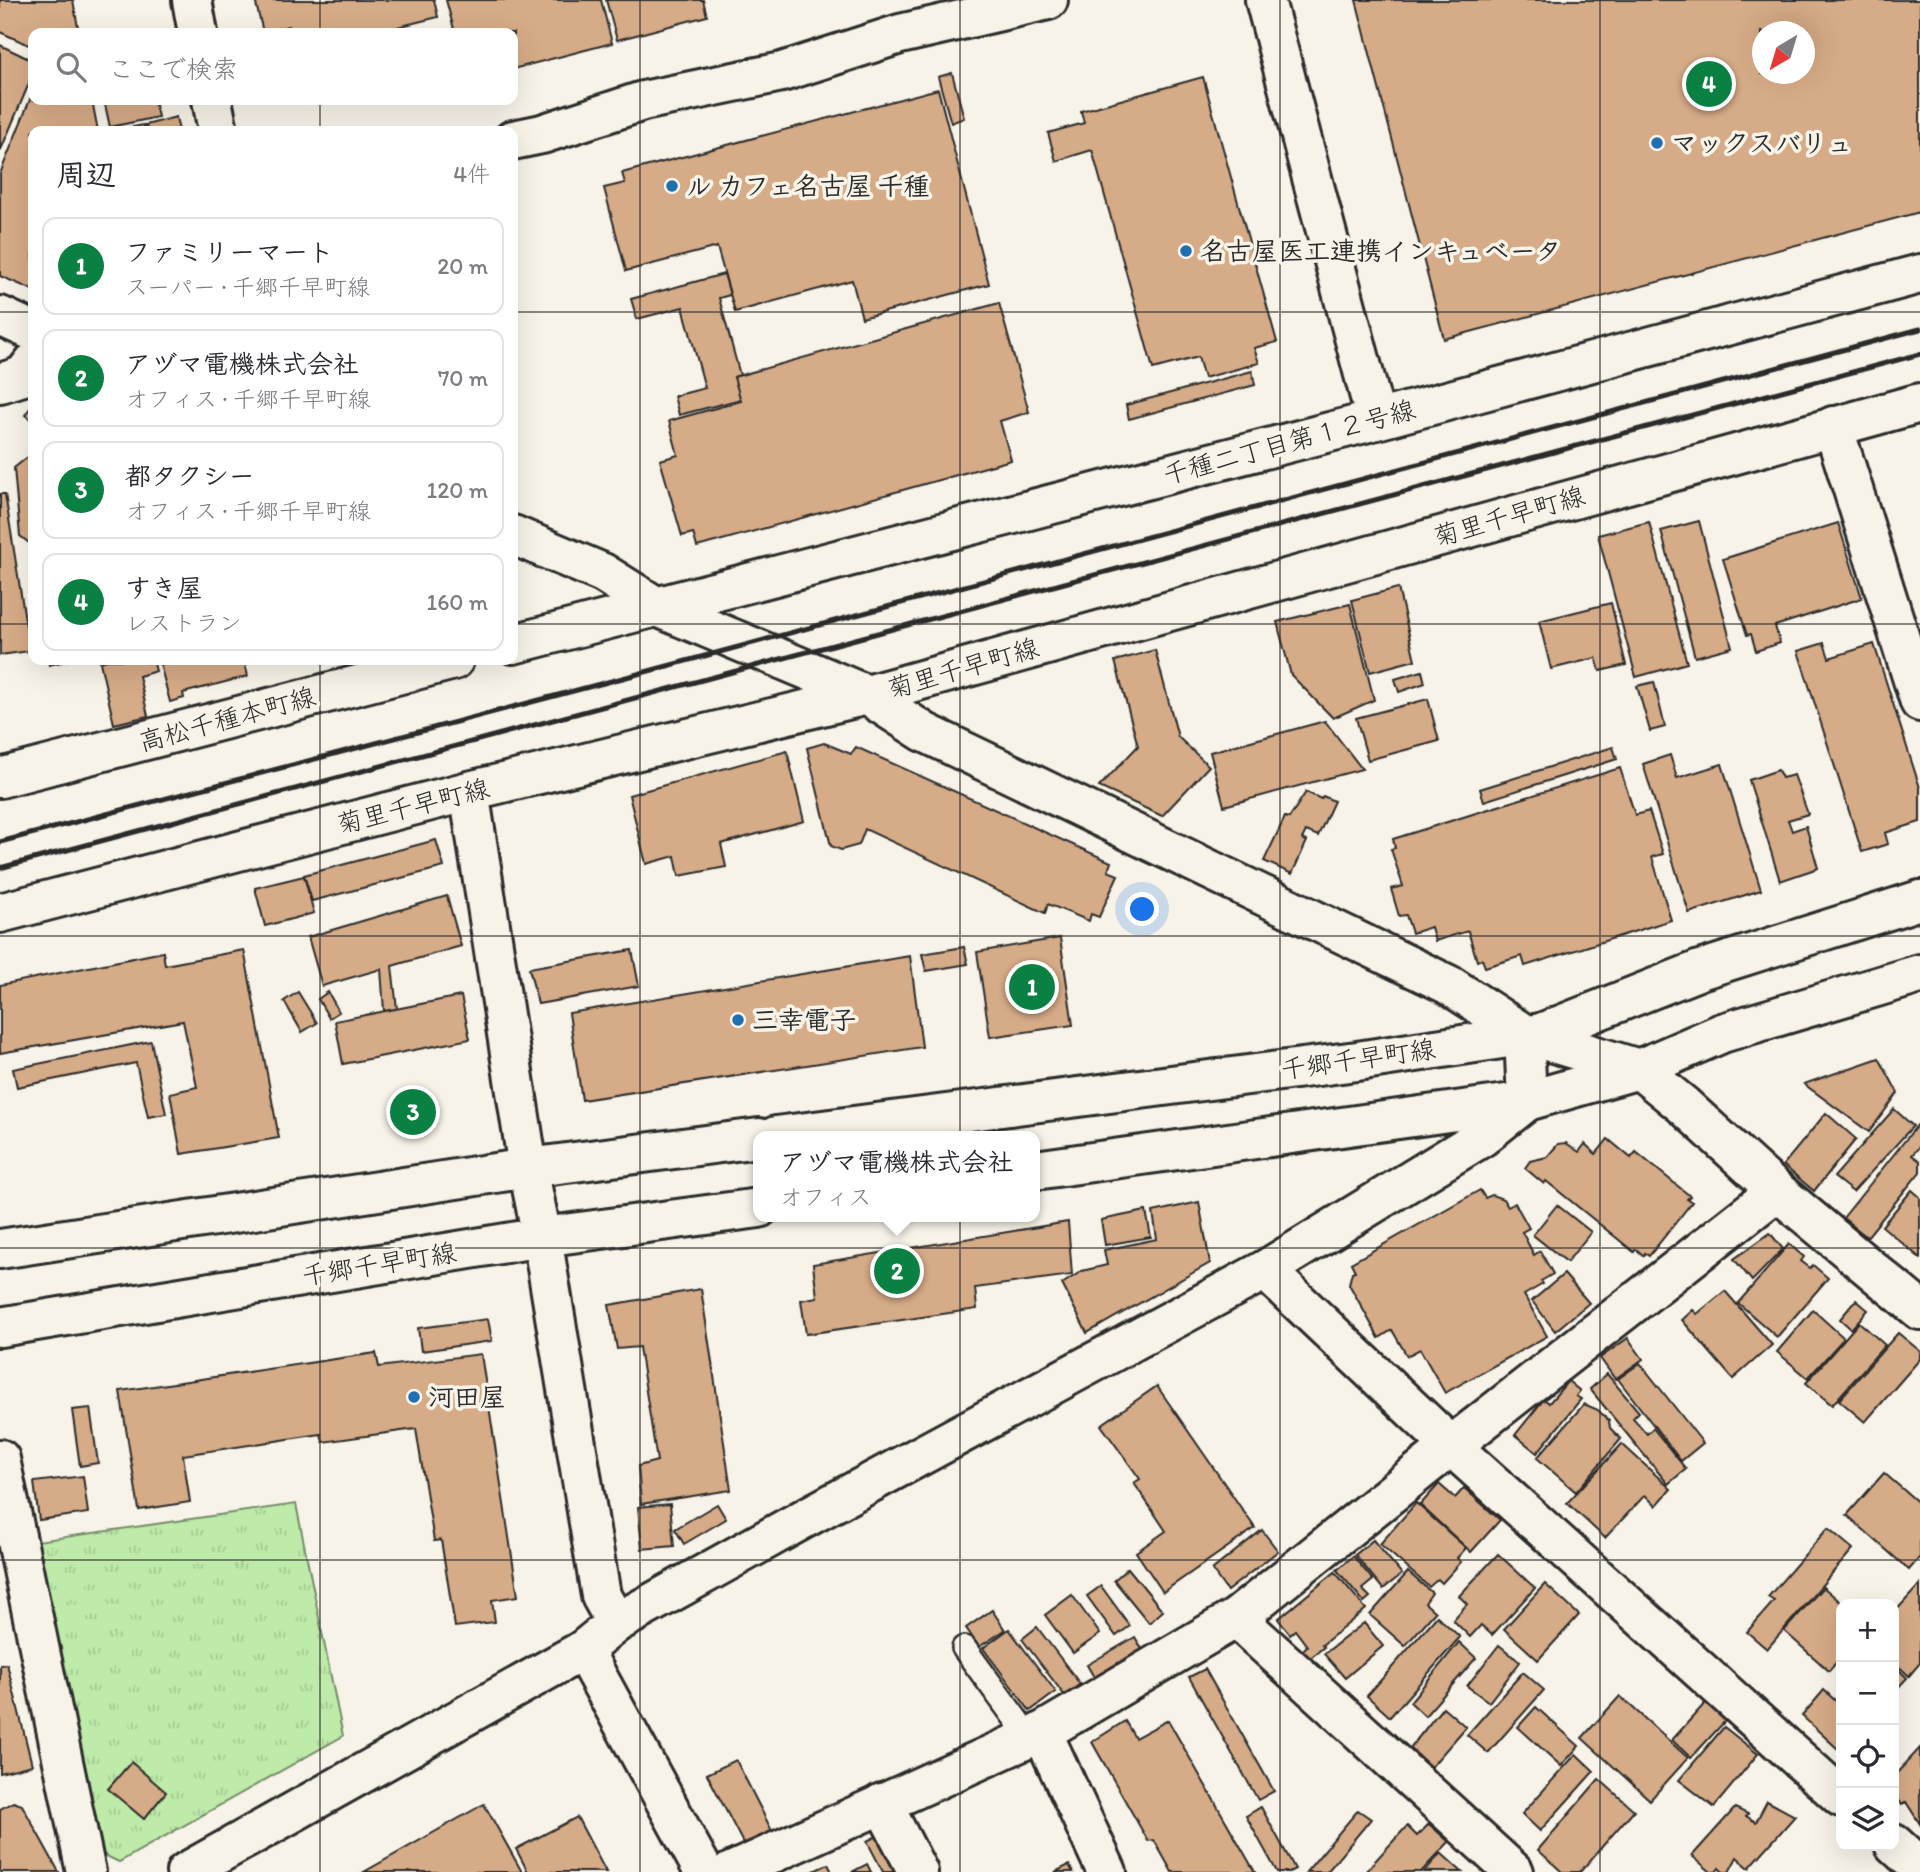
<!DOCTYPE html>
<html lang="ja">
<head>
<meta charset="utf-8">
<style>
	:root { --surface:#fff; --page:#f7f7f7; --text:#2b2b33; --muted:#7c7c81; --line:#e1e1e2; --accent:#0b8043 }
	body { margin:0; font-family:Itim,"Klee One",sans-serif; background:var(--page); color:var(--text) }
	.controls { position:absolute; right:21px; bottom:21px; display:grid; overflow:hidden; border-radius:14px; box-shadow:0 7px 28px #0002 }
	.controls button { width:63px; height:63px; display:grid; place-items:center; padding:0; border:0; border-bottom:2px solid var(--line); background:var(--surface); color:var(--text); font:35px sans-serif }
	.compass { position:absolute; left:1752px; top:21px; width:63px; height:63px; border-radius:50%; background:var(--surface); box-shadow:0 7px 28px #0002; rotate:218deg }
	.you { position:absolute; left:1143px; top:910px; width:24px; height:24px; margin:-18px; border:5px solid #fff; border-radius:50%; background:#1a73e8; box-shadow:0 0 0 10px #1a73e833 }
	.badge { display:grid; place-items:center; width:46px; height:46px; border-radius:50%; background:var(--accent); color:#fff; font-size:23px; font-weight:700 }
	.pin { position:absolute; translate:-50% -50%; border:4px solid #fff; box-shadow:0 2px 7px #0006 }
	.popup { position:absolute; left:753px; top:1131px; width:287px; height:91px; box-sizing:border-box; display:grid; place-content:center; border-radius:14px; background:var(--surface); filter:drop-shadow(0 2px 5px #0005); font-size:23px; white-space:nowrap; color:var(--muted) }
	.popup b { font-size:26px; color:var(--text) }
	.popup::after { content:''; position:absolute; left:50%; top:100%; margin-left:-14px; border:14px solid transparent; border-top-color:var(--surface) }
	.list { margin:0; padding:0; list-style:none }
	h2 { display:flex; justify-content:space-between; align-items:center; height:91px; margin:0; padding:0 28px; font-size:30px }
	h2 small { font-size:23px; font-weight:400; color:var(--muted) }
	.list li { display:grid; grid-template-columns:46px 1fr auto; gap:21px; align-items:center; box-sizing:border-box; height:98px; margin:0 14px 14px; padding:0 14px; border:2px solid var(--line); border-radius:14px }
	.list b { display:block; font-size:26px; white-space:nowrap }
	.list p { margin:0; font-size:23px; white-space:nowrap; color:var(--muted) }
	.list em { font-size:23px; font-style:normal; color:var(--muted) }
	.icon { flex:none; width:38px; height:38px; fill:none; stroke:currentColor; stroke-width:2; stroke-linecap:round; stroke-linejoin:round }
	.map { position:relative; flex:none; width:1920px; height:1872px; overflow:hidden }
	.search { position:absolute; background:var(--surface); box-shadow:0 7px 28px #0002; left:28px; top:28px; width:490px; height:77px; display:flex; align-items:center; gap:18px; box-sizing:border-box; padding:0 24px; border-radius:14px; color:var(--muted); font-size:26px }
	.panel { position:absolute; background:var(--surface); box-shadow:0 7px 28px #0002; left:28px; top:126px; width:490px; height:539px; border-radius:14px }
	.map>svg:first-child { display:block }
	.grass { fill:url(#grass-tufts); stroke:#748b6a; stroke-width:2 }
	.building { fill:#d6ab87; stroke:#2b2b2b; stroke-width:2; fill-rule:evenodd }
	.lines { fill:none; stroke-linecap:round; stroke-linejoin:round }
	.service-casing { stroke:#2b2b2b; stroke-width:28 }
	.minor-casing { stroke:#2b2b2b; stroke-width:44 }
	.tertiary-casing { stroke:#2b2b2b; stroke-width:44 }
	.service { stroke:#f7f3e8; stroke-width:23 }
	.minor { stroke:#f7f3e8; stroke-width:38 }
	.tertiary { stroke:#f7f3e8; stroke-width:38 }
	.rail { stroke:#2b2b2b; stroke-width:5 }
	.grid { fill:none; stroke:#2b2b2b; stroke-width:2; stroke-opacity:0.55 }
	.poi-dot { fill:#1f6fb2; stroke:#f7f3e8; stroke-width:2.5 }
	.labels { text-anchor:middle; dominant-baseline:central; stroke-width:7; stroke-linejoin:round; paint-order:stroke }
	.poi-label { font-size:26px; font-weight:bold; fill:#2b2b2b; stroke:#f7f3e8; text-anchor:start }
	.street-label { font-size:26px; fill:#2b2b2b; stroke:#f7f3e8 }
</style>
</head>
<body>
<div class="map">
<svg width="1920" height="1872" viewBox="0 0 1920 1872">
	<defs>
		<pattern id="grass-tufts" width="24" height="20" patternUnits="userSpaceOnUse" patternTransform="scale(1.75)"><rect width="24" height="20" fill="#beeba9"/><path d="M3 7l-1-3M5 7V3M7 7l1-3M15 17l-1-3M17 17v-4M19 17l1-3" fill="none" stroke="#a3ca92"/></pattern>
	</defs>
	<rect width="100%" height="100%" fill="#f7f3e8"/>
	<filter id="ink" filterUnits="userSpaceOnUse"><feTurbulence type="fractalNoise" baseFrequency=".0143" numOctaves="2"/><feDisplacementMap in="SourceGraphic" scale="14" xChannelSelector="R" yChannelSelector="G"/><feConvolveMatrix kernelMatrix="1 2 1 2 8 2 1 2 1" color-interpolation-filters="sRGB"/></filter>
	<g filter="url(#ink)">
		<!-- grass -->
		<path class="grass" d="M296,1504l47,232 -224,126 -19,-9 -63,-312z"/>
		<!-- building -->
		<g class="building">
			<path d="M0,0h73l6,33h-46v14l-33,-15z"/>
			<path d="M255,0h179l4,17 -65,16h-82l-2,-7 -26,6z"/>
			<path d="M446,0h155l11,43 -99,26v-36h-58z"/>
			<path d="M606,0h97l4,16 -90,24z"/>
			<path d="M1356,0h564v212l-476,127zM1762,32h42v42h-42z"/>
			<path d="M0,45l33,16v13l-33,78z"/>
			<path d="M952,73l12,45 -13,5 -13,-46z"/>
			<path d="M1203,77l74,265 -23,6 5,15 -55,15 -6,-21 -45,12 -61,-219 -36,11 -8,-28 36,-10 -3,-12z"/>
			<path d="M938,89l51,195 -127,34 -10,-38 -117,32 -18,-65 -91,24 -22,-83 21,-5 -3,-10z"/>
			<path d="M33,92v8h59l6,31h-65v159l-33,-14v-102z"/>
			<path d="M104,100h50l4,17 -48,10z"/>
			<path d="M176,117l3,14h-32l-1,-6z"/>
			<path d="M144,125l1,6h-32z"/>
			<path d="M724,274l6,21 -11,3 21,77 -6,2 7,22 -62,16 -5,-19 31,-8 -22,-81 -46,12 -6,-20z"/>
			<path d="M999,303l30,109 -29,9 11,39 -314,87 -4,-14 -11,3 -22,-76 18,-5 -9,-34 72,-20 -7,-24z"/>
			<path d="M1252,371l3,14 -126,34 -3,-14z"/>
			<path d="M33,404v17l-8,-6z"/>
			<path d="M29,456l4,4v86l-13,-10 -6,-68z"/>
			<path d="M0,494h5l25,157 -30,4z"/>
			<path d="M1699,521l33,126 -37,10 -34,-126z"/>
			<path d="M1649,522l38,141 -51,14 -38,-142z"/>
			<path d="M1838,523l24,75 -87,28 5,17 -24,8 -5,-17 -4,1 -24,-76z"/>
			<path d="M1398,588l17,72 -45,12 -18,-72z"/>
			<path d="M1611,603l15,62 -26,6 -4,-13 -45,11 -12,-48z"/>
			<path d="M1350,604l24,96 -41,18 -42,-43 -14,-53z"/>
			<path d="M1824,643l5,15 45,-14 46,144v34l-35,11 3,11 -26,8 -64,-201z"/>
			<path d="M1155,650l23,87 31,29 -47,50 -63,-29 39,-41 -23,-85z"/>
			<path d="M48,660h21l-20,5z"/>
			<path d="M107,660h46l3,11 -17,5 9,40 -34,8 -14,-62z"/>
			<path d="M159,660h85l4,16 -65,17 1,5 -14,4z"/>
			<path d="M345,660h24l-23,6z"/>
			<path d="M1422,671l3,12 -26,9 -4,-13z"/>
			<path d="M1654,682l11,45 -15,4 -13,-45z"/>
			<path d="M1428,699l11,42 -71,19 -12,-42z"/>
			<path d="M1325,721l37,48 -138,37 -14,-54z"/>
			<path d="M824,743l27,11 5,-7 255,115 -3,9 10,4 -19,42 -8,-3 -2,7 -41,-17 -3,9 -180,-84 -6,16 -18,5 -10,-4 -24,-98z"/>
			<path d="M1613,747l4,12 -133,42 -4,-12z"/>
			<path d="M787,751l17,70 -83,23 5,23 -47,9 -4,-20 -29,8 -17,-69z"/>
			<path d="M1670,755l7,23 45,-14 39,126 -72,23 -46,-149z"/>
			<path d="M1620,768l15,47 14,-4 14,43 -11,3 19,63 -146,46 -3,-10 -37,11 -3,-8 -5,2 -9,-30 -33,10 -4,-14 -19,6 -6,-18 -7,1 -8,-27 12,-3 -12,-37 4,-1 -2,-9z"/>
			<path d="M1778,770l4,8 12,-3 14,39 -20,6 4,11 14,-5 12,42 -38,13 -31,-101z"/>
			<path d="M1306,792l15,7 2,-3 11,5 -16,35 -12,-5 -4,8 5,2 -15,33 -28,-13 21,-44 4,1z"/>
			<path d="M436,840l8,27 -132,34 -8,-26z"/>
			<path d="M304,876l10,37 -49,13 -10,-38z"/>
			<path d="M447,896l14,50 -69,20 5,43 -13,2 -3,-42 -59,17 -14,-49z"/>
			<path d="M1060,938l13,87 -83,12 -13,-85z"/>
			<path d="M964,947l4,17 -42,7 -4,-17z"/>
			<path d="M244,950l35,188 -98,16 -11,-61 27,-6 -14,-66 -183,32v-68l163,-33 2,13z"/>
			<path d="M632,950l7,36 -101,18 -9,-36z"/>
			<path d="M910,956l12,91 -340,53 -13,-87z"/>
			<path d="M298,992l19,31 -15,9 -18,-31z"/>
			<path d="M328,992l11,20 -10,6 -11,-19z"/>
			<path d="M461,996l9,43 -127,25 -8,-43z"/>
			<path d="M151,1041l15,73 -18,3 -12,-54 -119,24 -4,-18z"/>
			<path d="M1879,1058l19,35 -29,39 -65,-48z"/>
			<path d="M1894,1109l19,17 -60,66 -19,-15z"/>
			<path d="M1826,1113l30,26 -42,52 -31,-26z"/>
			<path d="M1919,1123l1,23 -8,9 8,6v11l-53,65 -24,-19z"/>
			<path d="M1608,1139l23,19 5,-6 54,44 -3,3 5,3 -43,54 -4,-3 -1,3 -8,-7 -2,3 -88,-71 -2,3 -19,-16 5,-7 17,-4 11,-13 8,-1 13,9 6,-8 11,10z"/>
			<path d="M1480,1190l5,8 7,-3 11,4 5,8 7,-4 14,25 -7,4 12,23 6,-4 13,23 -12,7 2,3 -19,11 23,41 -102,57 -25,-44 -13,7 -15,-26 -13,8 -30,-54 3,-12 3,-1 -4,-8z"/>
			<path d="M1912,1190l8,7v61l-38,-32z"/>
			<path d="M1199,1202l11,61 -123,70 -25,-49 20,-13 25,-6 -3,-15 53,-11 -4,-27z"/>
			<path d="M1557,1205l34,27 -24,30 -34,-27z"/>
			<path d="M1146,1211l5,26 -46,8 -4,-25z"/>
			<path d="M1068,1222l4,53 -97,13 2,21 -171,25 -5,-34 16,-3 -4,-33z"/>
			<path d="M1770,1233l13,16 -31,32 -18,-22z"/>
			<path d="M1789,1244l15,13 -3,4 9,7 3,-3 15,13 -51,59 -39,-34z"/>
			<path d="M1564,1274l25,29 -34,28 -23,-30z"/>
			<path d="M701,1289l30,201 -90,14 -3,-38 19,-5 -18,-114 -22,2 -8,-44z"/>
			<path d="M1725,1291l47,54 -39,34 -51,-59 11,-10 4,4z"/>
			<path d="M1856,1300l12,10 -17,19 -11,-10z"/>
			<path d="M1813,1310l31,28 -36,40 -31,-26z"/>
			<path d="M488,1319l4,22 -71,10 -3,-23z"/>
			<path d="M1859,1322l26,23 -53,60 -26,-22z"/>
			<path d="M1898,1333l22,18v8l-55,63 -26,-22z"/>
			<path d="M1628,1338l15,21 -28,20 -15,-21z"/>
			<path d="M376,1353l3,14 102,-13 37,242 -26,4 3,22 -40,5 -14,-87 -7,1 -18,-112 -93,13 -2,-8 -138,21 7,47 -51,8 -19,-119z"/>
			<path d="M1640,1363l63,80 -22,18 -63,-82z"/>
			<path d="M1607,1374l32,38 -6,6 14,16 6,-6 33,41 -18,15 -78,-95z"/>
			<path d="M1568,1381l12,10 -4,5 5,3 -44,54 -22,-18 29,-36 5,4z"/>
			<path d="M1157,1386l98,142 -92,64 -27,-40 30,-21 -32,-48 6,-4 -39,-54z"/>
			<path d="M1584,1404l14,6 11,11 1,7 11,11 -45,53 -39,-34z"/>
			<path d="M90,1408l8,55 -18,3 -8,-56z"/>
			<path d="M1622,1444l49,45 -15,17 -11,-11 -40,43 -38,-35z"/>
			<path d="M1884,1473l36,31v53l-11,13 -62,-55z"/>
			<path d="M83,1476l5,37 -49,7 -5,-38z"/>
			<path d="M1439,1484l16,14 9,-10 36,32 -29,32 -51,-47z"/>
			<path d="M1416,1503l50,45 -9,10 4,4 -19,21 -4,-4 -9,8 -49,-43z"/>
			<path d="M670,1504l4,42 -32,3 -4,-42z"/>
			<path d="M717,1504l9,15 -42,25 -9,-15z"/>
			<path d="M1828,1528l25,21 -86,100 -20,-17 27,-31 -6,-4z"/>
			<path d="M1262,1530l16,21 -51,40 -15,-21z"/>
			<path d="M1373,1540l29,34 -19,15 -28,-34z"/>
			<path d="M1498,1554l37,34 -43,47 -11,-10 -11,12 -17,-17 14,-16 -8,-8z"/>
			<path d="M1353,1556l20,24 -11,9 8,8 -6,5 -27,-32z"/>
			<path d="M1128,1568l35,43 -14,12 -35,-43z"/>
			<path d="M1335,1572l31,37 -44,36 2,2 -15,12 -7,-8 5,-5 -12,-16 -5,4 -12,-15z"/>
			<path d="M1408,1572l24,21 -7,10 10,9 -30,34 -35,-31z"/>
			<path d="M1545,1584l34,31 -41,45 -34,-31z"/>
			<path d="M1920,1584v79l-11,13 -15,-14v-49z"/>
			<path d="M1101,1586l29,40 -14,10 -29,-40z"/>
			<path d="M1823,1587l20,17 -2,53 -12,14 -45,-40z"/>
			<path d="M1072,1595l28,39 -27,19 -28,-38z"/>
			<path d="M992,1610l13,20 -26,17 -13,-19z"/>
			<path d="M1437,1616l23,21 -70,80 -23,-21z"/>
			<path d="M1364,1623l19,23 -38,32 -21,-24z"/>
			<path d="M1037,1627l43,57 -15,12 -43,-57z"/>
			<path d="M1009,1629l47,63 -26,19 -47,-63z"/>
			<path d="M1135,1637l8,14 -48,28 -8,-14z"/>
			<path d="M1459,1642l17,16 -51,58 -15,-14z"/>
			<path d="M1499,1645l21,17 -31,40 -22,-16z"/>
			<path d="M7,1664l25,101 -32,8v-108z"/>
			<path d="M1894,1665l13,13 -13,14z"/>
			<path d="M1205,1669l69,122 -16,9 -69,-123z"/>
			<path d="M1523,1672l21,18 -56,63 -21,-18z"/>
			<path d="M1824,1690l17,16v40l-3,3 -36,-33z"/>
			<path d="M1620,1696l68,62 -38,42 -68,-62z"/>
			<path d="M1707,1701l19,19 -35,38 -19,-18z"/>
			<path d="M1443,1707l23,20 -35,40 -21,-19z"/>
			<path d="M1536,1707l43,39 -18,20 -43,-39z"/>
			<path d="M1168,1720l87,152h-83l-18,-32 -6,1 -56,-99 33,-21 10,17z"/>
			<path d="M1724,1727l34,27 -44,53 -35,-27z"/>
			<path d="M1920,1748v76l-14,-22 -4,3 -8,-13v-16z"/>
			<path d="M1576,1754l18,17 -54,60 -18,-17z"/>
			<path d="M736,1760l37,73 -28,14 -38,-73z"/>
			<path d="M131,1762l35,30 -22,27 -36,-30z"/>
			<path d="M1599,1779l35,31 -54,62h-18l-24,-22z"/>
			<path d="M1767,1801l28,15 -46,52 -12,-11 -8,15h-6l-4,-4 -3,4h-5l-19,-16 43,-48 13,6 -2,2 10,6z"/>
			<path d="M13,1802l9,3 37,67h-59v-63z"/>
			<path d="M484,1804l38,68h-158z"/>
			<path d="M1261,1807l34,62 -6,3h-12l-31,-56z"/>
			<path d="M1358,1810l13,9 -44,53h-21z"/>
			<path d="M577,1817l29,55h-78l-12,-23z"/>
			<path d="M1429,1824l20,18 -28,30h-56l42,-46 10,10z"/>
			<path d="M879,1835l20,37h-16l-16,-31z"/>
			<path d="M1441,1853l21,19h-38z"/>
			<path d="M828,1864l4,8h-20z"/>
			<path d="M867,1864l4,8h-19z"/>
			<path d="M1069,1865l4,7h-18z"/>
		</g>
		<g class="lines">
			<defs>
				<path id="service" d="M964,1648l65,89"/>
				<g id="minor">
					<path d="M192,0l6,33"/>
					<path d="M1265,0l111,420"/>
					<path d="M212,100l6,31"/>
					<path d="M513,140l29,-6 101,-33 139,-29 118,-38 148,-34"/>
					<path d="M0,316l33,15"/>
					<path d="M0,383l23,-7 10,-13"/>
					<path d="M1833,426l87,276"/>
					<path d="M513,535l90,38 54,34 210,88 57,37 525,253 75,49 115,35 44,36 94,86 143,119"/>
					<path d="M513,644l863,-224 544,-146"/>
					<path d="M0,778l454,-118"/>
					<path d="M469,791l59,377 14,69 59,359 15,27"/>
					<path d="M0,913l469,-122 398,-96 1053,-292"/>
					<path d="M1265,1270l186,176 390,351"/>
					<path d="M0,1459l86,413"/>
					<path d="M1236,1618l278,254"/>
					<path d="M583,1650l121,222"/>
					<path d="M1042,1732l65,140"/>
					<path d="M882,1803l36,69"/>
					<path d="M1894,1844l26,24"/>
					<path d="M186,1872l397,-222 33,-27 191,-106 458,-247 217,-133 45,-36 -3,-67"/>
					<path d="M731,1872l311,-140 194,-114 215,-172 326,-255"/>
				</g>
				<g id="tertiary">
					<path d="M776,1136l581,-75 184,-28 159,-63 220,-70"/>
					<path d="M1035,1170l492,-69 112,-32 83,-36 198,-59"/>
					<path d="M0,1249l528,-81 231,-30"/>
					<path d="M0,1327l542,-90 217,-29"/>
				</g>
			</defs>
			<!-- service casing -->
			<use href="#service" class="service-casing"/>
			<!-- minor casing -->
			<use href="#minor" class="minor-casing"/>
			<!-- tertiary casing -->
			<use href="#tertiary" class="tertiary-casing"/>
			<!-- service -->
			<use href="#service" class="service"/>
			<!-- minor -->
			<use href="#minor" class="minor"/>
			<!-- tertiary -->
			<use href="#tertiary" class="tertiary"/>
			<!-- rail -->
			<g class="rail">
				<path d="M0,842l634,-167 1286,-346"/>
				<path d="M0,868l1920,-514"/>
			</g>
		</g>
	</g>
	<!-- grid -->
	<path class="grid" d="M320,0v33M640,0v1872M960,0v1872M1280,0v1872M1600,0v1872M320,100v31M0,312h33M513,312h1407M0,624h33M513,624h1407M320,660v1212M0,936h1920M0,1248h1920M0,1560h1920"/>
	<!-- markers -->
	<g class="poi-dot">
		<circle cx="1657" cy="143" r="7"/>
		<circle cx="672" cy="186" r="7"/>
		<circle cx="1186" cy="251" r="7"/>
		<circle cx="738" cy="1020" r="7"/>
		<circle cx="414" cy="1397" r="7"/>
	</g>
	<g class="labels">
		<!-- poi labels -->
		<g class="poi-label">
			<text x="1671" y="143">マックスバリュ</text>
			<text x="686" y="186">ル カフェ名古屋 千種</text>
			<text x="1200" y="251">名古屋医工連携インキュベータ</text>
			<text x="752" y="1020">三幸電子</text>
			<text x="428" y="1397">河田屋</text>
		</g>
		<!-- street labels -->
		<g class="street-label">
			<text transform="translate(1289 442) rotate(-15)">千種二丁目第１２号線</text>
			<text transform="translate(1509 516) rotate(-16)">菊里千早町線</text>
			<text transform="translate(963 668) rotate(-16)">菊里千早町線</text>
			<text transform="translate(227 719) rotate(-15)">高松千種本町線</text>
			<text transform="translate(413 806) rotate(-14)">菊里千早町線</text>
			<text transform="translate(1358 1059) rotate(-8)">千郷千早町線</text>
			<text transform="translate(379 1264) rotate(-9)">千郷千早町線</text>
		</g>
	</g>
</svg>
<div class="controls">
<button>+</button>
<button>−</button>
<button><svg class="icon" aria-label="locate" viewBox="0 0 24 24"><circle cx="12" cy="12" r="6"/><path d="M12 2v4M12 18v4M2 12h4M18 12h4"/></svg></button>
<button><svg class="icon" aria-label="layers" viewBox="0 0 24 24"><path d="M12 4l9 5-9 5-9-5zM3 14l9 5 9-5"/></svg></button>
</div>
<svg class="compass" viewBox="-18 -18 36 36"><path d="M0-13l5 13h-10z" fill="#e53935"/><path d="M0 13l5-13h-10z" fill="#7c7c81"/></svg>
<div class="you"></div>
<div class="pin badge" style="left:1032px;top:987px">1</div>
<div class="pin badge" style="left:897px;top:1271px">2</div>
<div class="popup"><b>アヅマ電機株式会社</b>オフィス</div>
<div class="pin badge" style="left:413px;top:1112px">3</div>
<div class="pin badge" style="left:1709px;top:84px">4</div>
<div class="search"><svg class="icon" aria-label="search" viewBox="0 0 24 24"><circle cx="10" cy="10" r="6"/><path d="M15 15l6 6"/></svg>ここで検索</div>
<section class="panel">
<h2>周辺<small>4件</small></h2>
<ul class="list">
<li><span class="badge">1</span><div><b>ファミリーマート</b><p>スーパー · 千郷千早町線</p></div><em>20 m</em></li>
<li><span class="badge">2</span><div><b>アヅマ電機株式会社</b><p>オフィス · 千郷千早町線</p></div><em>70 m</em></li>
<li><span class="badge">3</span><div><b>都タクシー</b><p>オフィス · 千郷千早町線</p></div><em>120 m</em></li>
<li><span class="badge">4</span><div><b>すき屋</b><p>レストラン</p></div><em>160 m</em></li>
</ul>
</section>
</div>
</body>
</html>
